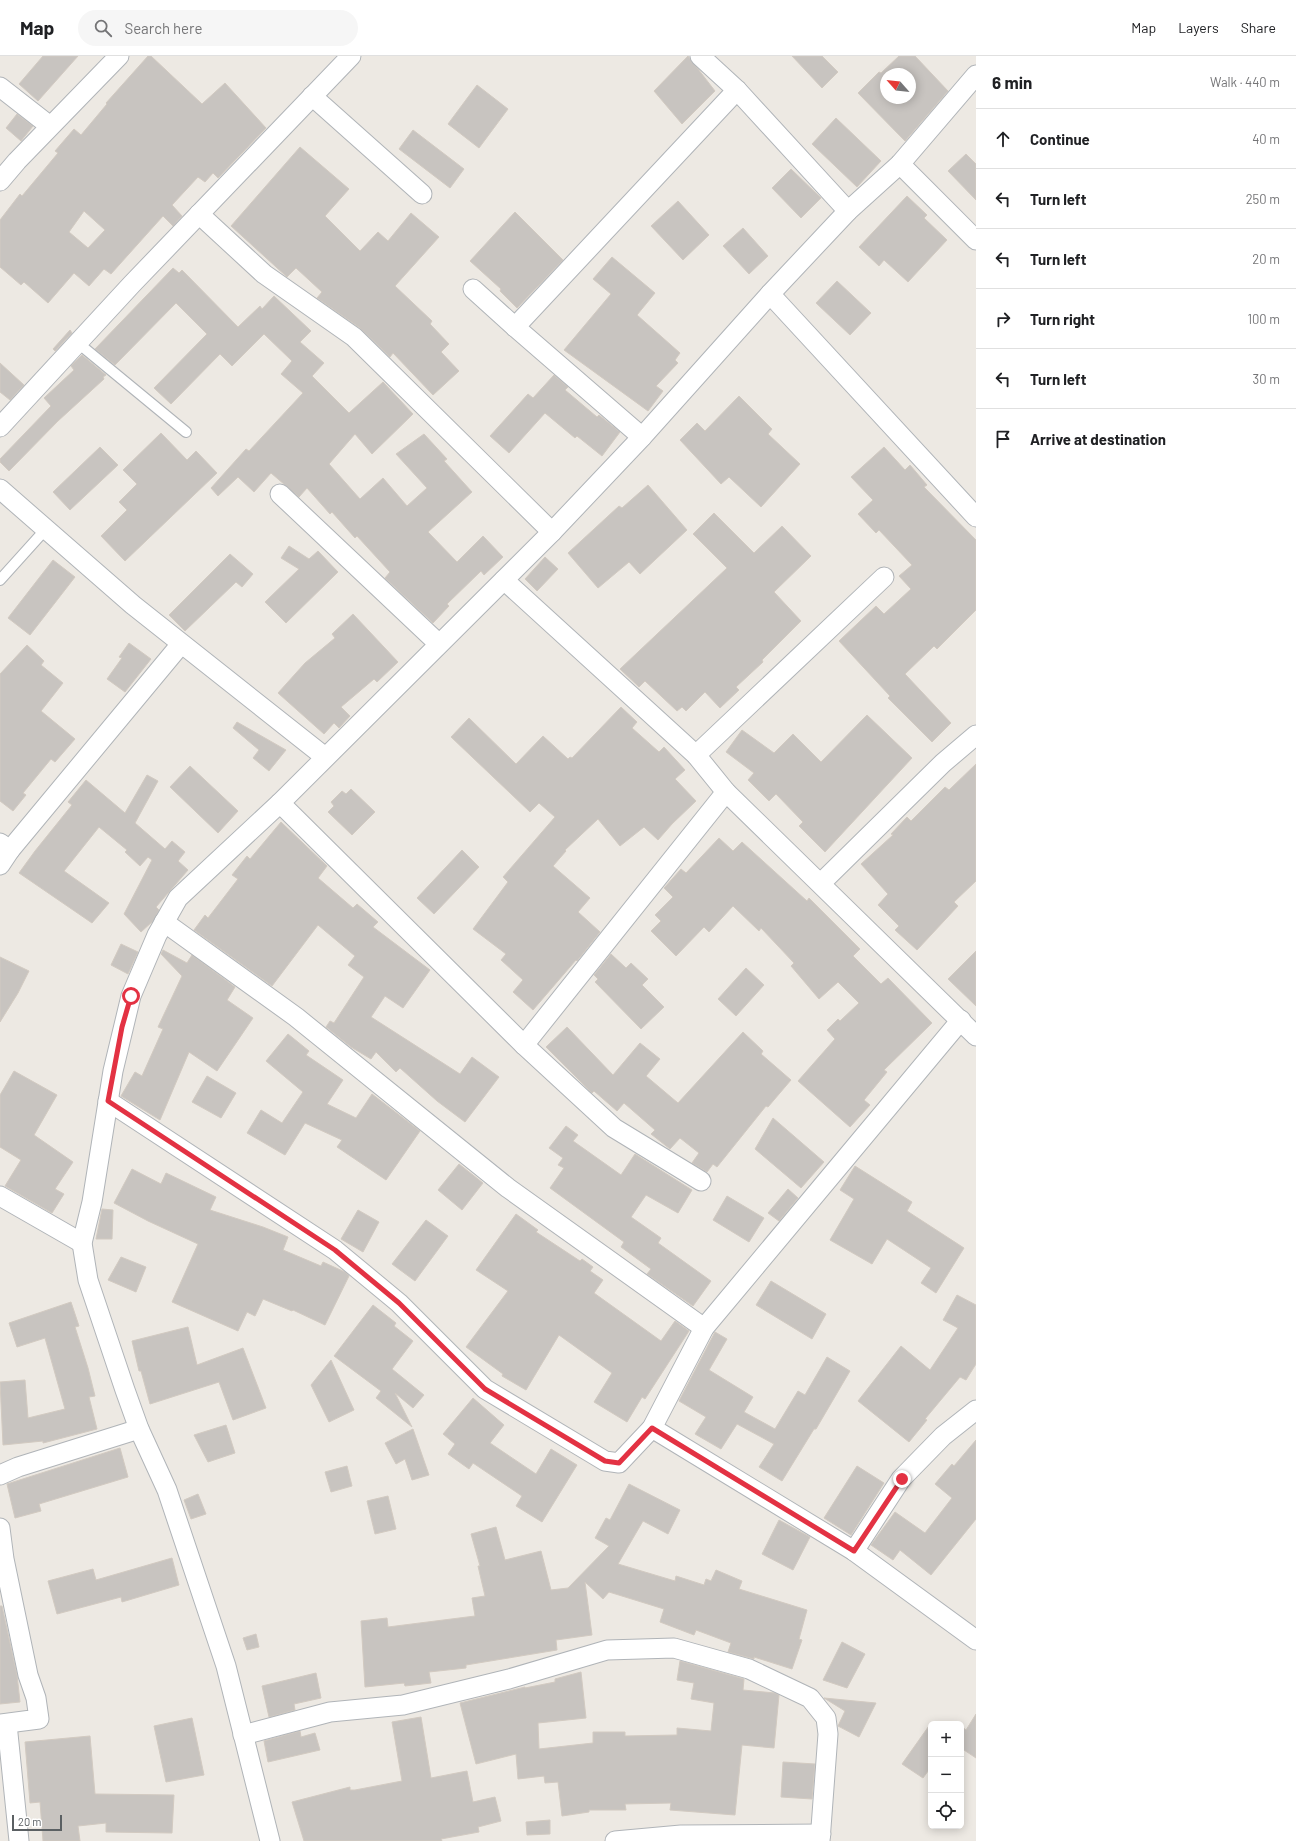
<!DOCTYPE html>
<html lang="en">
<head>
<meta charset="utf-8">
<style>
	:root { --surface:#fff; --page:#f6f6f6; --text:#202124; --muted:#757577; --line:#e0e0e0 }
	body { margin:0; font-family:Barlow,sans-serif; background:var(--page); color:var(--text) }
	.controls { position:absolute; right:12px; bottom:12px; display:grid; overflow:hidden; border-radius:6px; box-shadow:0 2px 10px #0003 }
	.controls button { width:36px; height:36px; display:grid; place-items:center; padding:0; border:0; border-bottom:1px solid var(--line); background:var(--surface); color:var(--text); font:20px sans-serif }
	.compass { position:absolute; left:880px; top:12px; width:36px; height:36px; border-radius:50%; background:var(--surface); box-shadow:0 2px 10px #0003; rotate:297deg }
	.scale { position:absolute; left:12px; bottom:10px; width:50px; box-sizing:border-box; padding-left:4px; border:2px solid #5b6063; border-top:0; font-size:11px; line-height:14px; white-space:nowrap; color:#5b6063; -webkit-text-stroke:3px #fff; paint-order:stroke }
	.stop { position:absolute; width:12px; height:12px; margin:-9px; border:3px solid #e33243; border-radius:50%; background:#fff }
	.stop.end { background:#e33243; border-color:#fff; box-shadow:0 1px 4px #0008 }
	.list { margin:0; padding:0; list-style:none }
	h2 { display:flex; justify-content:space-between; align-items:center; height:52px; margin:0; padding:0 16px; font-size:17px }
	h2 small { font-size:13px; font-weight:400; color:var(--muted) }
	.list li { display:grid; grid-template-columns:26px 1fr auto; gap:12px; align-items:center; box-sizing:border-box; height:60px; padding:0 16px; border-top:1px solid var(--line) }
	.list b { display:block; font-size:15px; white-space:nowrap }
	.list em { font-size:13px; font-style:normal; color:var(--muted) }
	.icon { flex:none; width:22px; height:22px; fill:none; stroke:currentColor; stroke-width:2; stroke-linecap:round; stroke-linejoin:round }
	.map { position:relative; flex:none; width:976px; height:1785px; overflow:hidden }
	header { display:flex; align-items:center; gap:24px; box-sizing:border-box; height:56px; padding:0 20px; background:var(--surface); border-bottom:1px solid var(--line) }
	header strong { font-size:19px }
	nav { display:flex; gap:22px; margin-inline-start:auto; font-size:14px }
	.search { width:280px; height:36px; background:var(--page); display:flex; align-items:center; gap:10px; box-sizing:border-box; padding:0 14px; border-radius:22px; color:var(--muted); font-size:15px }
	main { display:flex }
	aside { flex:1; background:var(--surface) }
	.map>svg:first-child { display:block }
	.building { fill:#c8c4c0; stroke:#d2cac1; fill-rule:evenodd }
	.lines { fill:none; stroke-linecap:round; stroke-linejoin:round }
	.service-casing { stroke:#b0b4b8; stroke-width:12 }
	.minor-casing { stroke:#b0b4b8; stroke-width:21 }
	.service { stroke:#fff; stroke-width:10 }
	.minor { stroke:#fff; stroke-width:19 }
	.route { stroke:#e33243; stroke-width:5 }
</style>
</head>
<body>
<header>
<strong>Map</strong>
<div class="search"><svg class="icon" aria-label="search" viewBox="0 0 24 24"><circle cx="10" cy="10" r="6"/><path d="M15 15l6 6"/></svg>Search here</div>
<nav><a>Map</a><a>Layers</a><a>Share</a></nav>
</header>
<main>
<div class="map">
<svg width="976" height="1785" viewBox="0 0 976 1785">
	<rect width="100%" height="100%" fill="#ede9e3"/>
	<!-- building -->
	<g class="building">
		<path d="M43,0h35l-40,45 -19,-17z"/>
		<path d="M148,0h3l51,48 23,-21 41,45 -48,50 -5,-5 -8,9 -7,-5 -26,28 10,11 -9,10 -10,-10 -52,58 -7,-5 -15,17 -15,-13 -26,30 -24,-21 -3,3 -21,-18v-47l20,-26 2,2 36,-43 -3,-2 19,-22 7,6 26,-31 -1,-1zM84,155l21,19 -17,18 -19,-16z"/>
		<path d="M688,0l27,35 -33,33 -28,-33z"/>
		<path d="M792,0h30l16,16 -16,16z"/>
		<path d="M899,0h16l33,35 -43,50 -47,-48 21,-21 2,1zM886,18h24v24h-24z"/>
		<path d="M477,29l31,24 -29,39 -31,-24z"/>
		<path d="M17,58l16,12 -12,15 -15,-13z"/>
		<path d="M836,62l45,43 -24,26 -45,-43z"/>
		<path d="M413,74l51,39 -14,19 -51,-39z"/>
		<path d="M300,91l49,42 -24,27 35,35 18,-19 10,9 23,-28 28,24 -44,49 37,35 -2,3 19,20 -8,8 18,19 -26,24 -40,-42 -3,4 -30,-29 -43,-30 5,-6 -26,-24 -9,9 -56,-51z"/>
		<path d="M966,98l10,10v36l-28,-29z"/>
		<path d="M791,113l30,29 -20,20 -29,-30z"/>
		<path d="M907,140l20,19 -3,3 23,22 -39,42 -24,-22 -5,6 -20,-19z"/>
		<path d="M678,145l31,34 -26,25 -32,-34z"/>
		<path d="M515,156l48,48 -46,48 -17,-17 1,-2 -31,-28z"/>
		<path d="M743,172l25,28 -19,18 -26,-28z"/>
		<path d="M612,201l43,36 -18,22 43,38 -5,7 3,3 -22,23 7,5 -15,20 -84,-61 47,-56 -18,-15z"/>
		<path d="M173,212l6,5 3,-3 56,57 22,-21 2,3 12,-13 37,35 -11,11 24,21 -12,13 37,37 34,-31 30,32 -41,40 -17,-20 -26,30 31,35 23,-21 24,28 20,-18 -31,-34 28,-20 23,25 -3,2 28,31 -44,40 29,30 26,-26 20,21 -19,18 -3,-4 -34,33 2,2 -16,17 -48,-45 5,-6 -33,-36 -2,2 -23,-26 -2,2 -23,-26 -8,9 -28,-24 -17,19 -16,-15 -20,19 -7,-8 35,-39 3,2 54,-58 -22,-19 11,-13 -28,-27 -32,32 -12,-12 -49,50 -17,-16 53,-54 -31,-31 -61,62 -20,-16z"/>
		<path d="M837,225l34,32 -21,22 -34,-32z"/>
		<path d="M70,274l2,3 -17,18 -2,-2z"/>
		<path d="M82,299l24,20 -3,2 1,2 -46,42 -49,50 -9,-9v-3l51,-53 -7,-8 30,-28 -3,-4z"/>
		<path d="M0,307l24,22 -14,15 -10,-8z"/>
		<path d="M554,319l14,12 -3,3 32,27 2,-2 21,17 -18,24 -25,-20 -2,2 -30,-25 -36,40 -19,-17 38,-42 5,4z"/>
		<path d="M739,340l33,33 -4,5 32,30 -39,43 -32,-30 -8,7 -41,-44 17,-17 8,8z"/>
		<path d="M161,377l26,27 9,-9 21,22 -92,88 -24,-25 26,-26 -8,-8 18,-18 -14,-14z"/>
		<path d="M100,391l18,18 -48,45 -17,-18z"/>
		<path d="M884,391l21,23 5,-5 17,20 -3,2 52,53v70l-39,39 -3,-3 -29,28 46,49 -19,19 -44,-44 2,-2 -51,-55 37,-35 8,8 27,-25 -12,-13 13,-11 -33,-35 -3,3 -18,-19 15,-14 -22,-23z"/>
		<path d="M648,429l39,45 -47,44 -11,-12 -31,26 -30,-35 51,-47 3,2z"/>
		<path d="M714,457l40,40 28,-27 29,30 -37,36 27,29 -39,39 1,2 -27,25 3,3 -19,18 -15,-16 -19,19 -4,-4 -5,4 -32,-30 -6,6 -19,-18 107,-101 -34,-34z"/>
		<path d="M289,490l20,13 9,-8 20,21 -52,51 -21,-21 34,-33 -18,-11z"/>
		<path d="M230,498l23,20 -11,13 -6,-5 -51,49 -16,-16z"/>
		<path d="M545,501l13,12 -21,22 -12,-12z"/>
		<path d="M53,504l22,17 -45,58 -22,-17z"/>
		<path d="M353,558l45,48 -21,20 -3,-3 -33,28 9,9 -11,12 -5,-5 -10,11 -46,-41 27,-30 30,-25 -3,-4z"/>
		<path d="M129,587l22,16 -26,33 -18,-13 15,-21 -3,-1z"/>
		<path d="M27,589l17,16 -3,4 22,18 -22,28 34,28 -20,23 -4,-3 -28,34 3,2 -13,16 -13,-10v-127z"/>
		<path d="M621,651l16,15 -5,6 27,24 5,-5 21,23 -10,9 21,22 -24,23 -14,16 -14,-13 -24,19 -22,-27 -33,31 1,1 -13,15 37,32 -12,14 22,20 -23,29 -1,-1 -43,50 -20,-18 10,-12 -22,-20 5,-6 -33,-25 35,-47 -5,-5 52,-60 -16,-14 -9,9 -79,-75 18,-19 47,46 27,-28 25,23 2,-2 2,1z"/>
		<path d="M867,659l45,43 -87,94 -26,-26 4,-4 -27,-28 -7,7 -21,-21 6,-7 -28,-21 16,-22 32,23 19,-19 28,28z"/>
		<path d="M237,666l49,28 -17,21 -16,-13 6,-8 -26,-22z"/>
		<path d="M976,708v117l-22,21 4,4 -41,44 -22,-20 4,-4 -21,-21 10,-11 -27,-30 32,-29 -2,-1 16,-17 4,4 34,-34 4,3z"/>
		<path d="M190,710l48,45 -20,22 -48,-46z"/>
		<path d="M147,719l11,6 -23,42 30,26 7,-8 13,11 -7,9 10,9 -32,37 3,3 -6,11 -12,11 -17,-18 28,-54 -4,-3 -8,9 -15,-14 2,-2 -28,-23 -35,44 45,32 -17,20 -73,-50 16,-22 37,-46 -4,-3 18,-22 39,33z"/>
		<path d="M351,733l24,23 -23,23 -24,-23 6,-6 -3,-4 11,-11 4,3z"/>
		<path d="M281,766l46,44 -9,12 35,30 4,-4 21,18 -5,5 57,43 -27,38 -18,-12 -14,21 89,57 12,-17 27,20 -34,45 -28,-21 -37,-33 -4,4 -20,-20 -5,7 -20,-12 -25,-20 4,-6 4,2 30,-46 -16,-12 7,-9 -37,-31 -46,61 -78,-56 11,-15 3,3 30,-39 -6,-4 15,-19 3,3z"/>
		<path d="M719,782l14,13 9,-9 65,59 2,-3 51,51 -7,7 28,28 7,-6 44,45 -48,47 3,2 -23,28 6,5 -20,22 -52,-46 37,-42 -8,-9 11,-11 2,2 19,-18 -21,-21 -19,17 -28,-33 3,-3 -33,-35 -2,3 -26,-25 -24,26 -5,-5 -28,29 -25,-25 10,-10 -6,-6 18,-18 -9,-9 17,-19 5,4z"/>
		<path d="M462,794l17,17 -45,47 -17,-16z"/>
		<path d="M121,888l17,8 -10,22 -17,-9z"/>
		<path d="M163,894l24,13 5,-8 43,32 -8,13 26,18 -36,53 -28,-19 -29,68 -39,-24 14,-24 7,4 21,-47 -5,-2 24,-51 -21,-22z"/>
		<path d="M976,895v55l-28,-27z"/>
		<path d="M611,898l15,14 5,-5 17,16 -6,6 22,22 -23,22 -46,-47 3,-3 -4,-4z"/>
		<path d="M0,901l29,14 -11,22 -18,29z"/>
		<path d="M746,912l18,17 -28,31 -18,-17z"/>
		<path d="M567,971l46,48 27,-32 20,16 -14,17 32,27 65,-71 20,19 -2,3 30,26 -23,27 -2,-1 -49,61 -4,-3 -6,8 -15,-9 7,-10 -19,-15 -10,11 -19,-15 4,-4 -31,-27 -7,8 -23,-20 -2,2 -46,-46z"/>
		<path d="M288,978l21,17 -3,4 37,25 -16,24 29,14 16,-24 48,37 -34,49 -49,-33 5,-7 -37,-17 -20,32 -38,-22 14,-23 21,13 21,-31 -37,-31z"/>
		<path d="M14,1015l43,24 -23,40 39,27 -18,27 9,5 -12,19 -47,-27 16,-26 -21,-13v-52z"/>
		<path d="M207,1020l29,17 -15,25 -29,-16z"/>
		<path d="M773,1062l51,44 -23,26 -46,-39z"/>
		<path d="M566,1070l12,9 -5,6 48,34 14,-21 57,36 -14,23 -32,-18 -15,22 30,21 -3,5 53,38 -18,25 -46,-32 4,-5 -30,-22 3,-5 -74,-54 14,-20 -6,-3 5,-7 -14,-10z"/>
		<path d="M459,1108l24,19 -21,27 -24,-20z"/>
		<path d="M855,1110l57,36 -5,9 57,37 -28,45 -15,-10 10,-15 -44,-29 -15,25 -42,-24 24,-41 -14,-9z"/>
		<path d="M132,1113l29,15 5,-11 50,24 -6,13 53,17 25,10 -5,13 38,16 2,-4 22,10 4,4 -24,49 -32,-15 -1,1 -29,-12 -8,17 -8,-4 -9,19 -66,-29 26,-58 -50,-23 -34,-18z"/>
		<path d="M788,1133l10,9 -19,23 -11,-8z"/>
		<path d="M727,1140l37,22 -15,24 -36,-22z"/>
		<path d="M102,1153l11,1 -1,29h-16z"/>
		<path d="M358,1154l21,12 -16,30 -22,-13z"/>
		<path d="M516,1158l22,16 -2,2 44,29 2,-2 11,8 -3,4 13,9 -9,13 67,48 14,-20 14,10 -44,68 -3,-2 -15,25 -33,-20 18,-29 -53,-38 -33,55 -24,-14 1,-2 -37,-27 42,-56 -32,-21z"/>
		<path d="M426,1164l22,16 -33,45 -23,-17z"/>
		<path d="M121,1201l25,10 -10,25 -28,-12z"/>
		<path d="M771,1225l55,33 -14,25 -56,-34z"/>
		<path d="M957,1239l19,10v59l-10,16 -6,-3 -35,42 2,1 -18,22 -51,-41 43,-55 29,24 28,-42 -15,-8z"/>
		<path d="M71,1246l8,24 -4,1 13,41 7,28 -6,1 8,32 -54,14v-2l-40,4 -3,-63 25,-2 3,38 37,-9 -20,-71 -28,9 -8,-24z"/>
		<path d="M373,1249l23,18 -2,3 19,15 -21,28 32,26 -11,13 -18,-15 17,34 -36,-29 5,-7 -47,-35z"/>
		<path d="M188,1271l9,38 46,-17 23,60 -33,12 -14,-38 -69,22 -9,-33h-2l-7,-30z"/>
		<path d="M715,1276l12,7 -18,31 44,27 -9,15 31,17 23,-38 7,4 22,-38 23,14 -34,58h-2l-32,52 -23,-14 15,-23 -37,-20 -16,25 -26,-15 11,-17 -27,-16z"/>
		<path d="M331,1304l23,50 -25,12 -18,-37z"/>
		<path d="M473,1342l31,27 -14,18 46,31 15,-25 26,16 -35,57 -26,-16 6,-10 -49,-33 -4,6 -21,-15 7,-10 -12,-10z"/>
		<path d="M226,1369l9,28 -27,9 -14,-27z"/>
		<path d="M413,1373l16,46 -17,5 -7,-21 -9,5 -11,-21z"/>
		<path d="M976,1384v79l-45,56 -31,-25 -7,10 -22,-15 24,-33 30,21 27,-35 -17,-14 17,-20 2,2z"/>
		<path d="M120,1392l8,29 -89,27 2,7 -26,7 -8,-34z"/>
		<path d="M347,1410l5,20 -21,6 -6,-20z"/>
		<path d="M857,1410l27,17 -33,52 -27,-17z"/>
		<path d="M629,1428l51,26 -12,24 -25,-13 -25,43 57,17 1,-5 28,9 2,-6 5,2 5,-11 26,11 -3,8 68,21 -8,29 3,1 -10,29 -38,-12v2l-26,-7 3,-9 -35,-13 -2,5 -34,-13 4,-13 -55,-17 -6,7 -18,-17 7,53 -36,5 1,10 -91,15v3l-37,4 2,11 -26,3 -1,-3 -39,4 -4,-66 26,-3 1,9 87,-11 -3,-18 13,-2 -7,-30h2l-9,-32 25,-7 9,33 36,-9 10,39 17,-2 41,-42 -14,-8 11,-20 4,2z"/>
		<path d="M198,1438l8,20 -15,5 -7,-19z"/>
		<path d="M388,1440l8,33 -21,5 -8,-33z"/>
		<path d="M779,1464l31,17 -17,33 -31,-16z"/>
		<path d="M172,1502l7,27 -57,17 -1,-5 -64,17 -9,-33 45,-12 3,11z"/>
		<path d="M0,1550h2l15,69 3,27 -20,2z"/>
		<path d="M256,1578l3,13 -12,3 -4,-12z"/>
		<path d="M842,1586l23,12 -18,34 -24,-8z"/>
		<path d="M680,1605l64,18 -1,11 32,3 4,2 -5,53 -32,-3 -7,70 -65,-5 1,-7 -46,1 1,6h-37v2l-27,4 -4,-34 -13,1 -1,-7 -26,3 -2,-25 -40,10 -16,-61 65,-16v1l30,-6v-3l26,-7 5,46 -48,5 1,26 54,-6v-11h32v4l52,-1v-7l34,3 3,-28 -23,-4 3,-16 -17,-3z"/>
		<path d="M316,1617l5,25 -27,6 1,6 -26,7 -7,-31z"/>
		<path d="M824,1642l52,5 -17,34 -21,-11 7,-15z"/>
		<path d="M976,1658v44l-15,-10v-22l5,4z"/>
		<path d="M421,1661l10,61 36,-7 6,31 22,-5 6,24 -23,6 1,5 -38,7 1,2h-138l-12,-39 58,-15v3h5l47,-9 -10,-59z"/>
		<path d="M192,1662l12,57 -38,7 -12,-56z"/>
		<path d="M931,1667v44l-8,11 -21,-14z"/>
		<path d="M300,1675l1,6 14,-4 5,17 -52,12 -4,-21z"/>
		<path d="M90,1680l5,58 79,1 -2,38 -66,-1v-9l-28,3 2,15h-37l-3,-39 -10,1 -5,-61z"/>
		<path d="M783,1706l32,2 -3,35 -31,-2z"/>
		<path d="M550,1764v14l-23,1 -1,-13z"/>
	</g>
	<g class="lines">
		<defs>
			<g id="service">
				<path d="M78,287l108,89"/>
				<path d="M0,524l45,-50"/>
			</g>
			<g id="minor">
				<path d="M700,0l37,34 111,121"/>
				<path d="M0,31l50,39"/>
				<path d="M312,40l110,98"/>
				<path d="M900,108l76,76"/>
				<path d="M0,125l17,-20 102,-105"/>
				<path d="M199,158l65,60 90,63 198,195"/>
				<path d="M473,233l42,38 127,110"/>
				<path d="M770,238l206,223"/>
				<path d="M515,271l222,-237"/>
				<path d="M0,371l132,-143 219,-228"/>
				<path d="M0,433l133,116 192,152"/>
				<path d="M280,438l159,150"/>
				<path d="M504,524l192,175 30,37 250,244"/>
				<path d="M696,699l188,-178"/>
				<path d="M280,747l244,242 90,83 87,53"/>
				<path d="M0,787l10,7 171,-206"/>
				<path d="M0,809l10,-15"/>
				<path d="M821,827l122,-120 33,-28"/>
				<path d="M164,866l132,95 212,171 196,140"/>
				<path d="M524,989l202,-253"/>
				<path d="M108,1045l227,149 64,53 86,86 120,72 14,2 33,-35 52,-100 257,-308"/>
				<path d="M0,1140l82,47"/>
				<path d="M652,1372l202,123 122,89"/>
				<path d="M0,1419l18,-8 121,-38"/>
				<path d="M0,1472l4,31 24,116 8,23 3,21 -39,5"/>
				<path d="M854,1495l47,-72 42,-43 33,-26"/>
				<path d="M7,1668l12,117"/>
				<path d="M243,1679l87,-23 73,-7 106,-26 98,-29 67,-2 75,21 61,29 16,20 2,16 -8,107"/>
				<path d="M270,1785l-44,-175 -59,-176 -28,-61 -14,-39 -37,-110 -6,-37 10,-41 21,-131 18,-75 26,-61 21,-37 102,-95 272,-271 90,-95 128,-143 78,-83 52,-47 76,-89"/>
				<path d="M615,1785l66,-6 140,-1"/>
			</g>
		</defs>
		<!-- service casing -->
		<use href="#service" class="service-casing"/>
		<!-- minor casing -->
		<use href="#minor" class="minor-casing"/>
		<!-- service -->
		<use href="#service" class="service"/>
		<!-- minor -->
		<use href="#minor" class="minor"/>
	</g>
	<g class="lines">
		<!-- route -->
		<path class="route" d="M131,940l-9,31 -14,74 227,149 64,53 86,86 120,72 14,2 33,-35 202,123 48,-72"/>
	</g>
</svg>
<div class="controls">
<button>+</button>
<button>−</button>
<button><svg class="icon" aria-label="locate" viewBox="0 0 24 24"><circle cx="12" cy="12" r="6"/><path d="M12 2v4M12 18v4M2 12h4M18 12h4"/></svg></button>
</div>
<svg class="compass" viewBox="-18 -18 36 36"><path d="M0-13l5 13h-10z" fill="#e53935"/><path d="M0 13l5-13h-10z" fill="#757577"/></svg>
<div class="scale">20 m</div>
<div class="stop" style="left:131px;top:940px"></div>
<div class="stop end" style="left:902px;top:1423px"></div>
</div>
<aside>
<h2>6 min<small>Walk · 440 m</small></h2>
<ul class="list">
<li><svg class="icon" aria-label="ahead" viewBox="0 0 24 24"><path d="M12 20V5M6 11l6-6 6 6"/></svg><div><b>Continue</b></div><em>40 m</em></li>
<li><svg class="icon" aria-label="left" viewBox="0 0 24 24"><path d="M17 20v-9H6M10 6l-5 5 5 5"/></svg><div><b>Turn left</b></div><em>250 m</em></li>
<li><svg class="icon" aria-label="left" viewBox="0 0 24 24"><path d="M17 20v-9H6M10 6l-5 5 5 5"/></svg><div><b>Turn left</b></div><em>20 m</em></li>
<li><svg class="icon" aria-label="right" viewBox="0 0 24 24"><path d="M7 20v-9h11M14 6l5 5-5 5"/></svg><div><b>Turn right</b></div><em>100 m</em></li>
<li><svg class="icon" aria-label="left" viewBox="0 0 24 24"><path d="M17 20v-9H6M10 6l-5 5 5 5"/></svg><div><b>Turn left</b></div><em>30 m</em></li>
<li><svg class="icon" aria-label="arrive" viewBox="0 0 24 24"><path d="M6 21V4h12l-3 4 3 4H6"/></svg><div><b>Arrive at destination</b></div></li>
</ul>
</aside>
</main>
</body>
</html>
